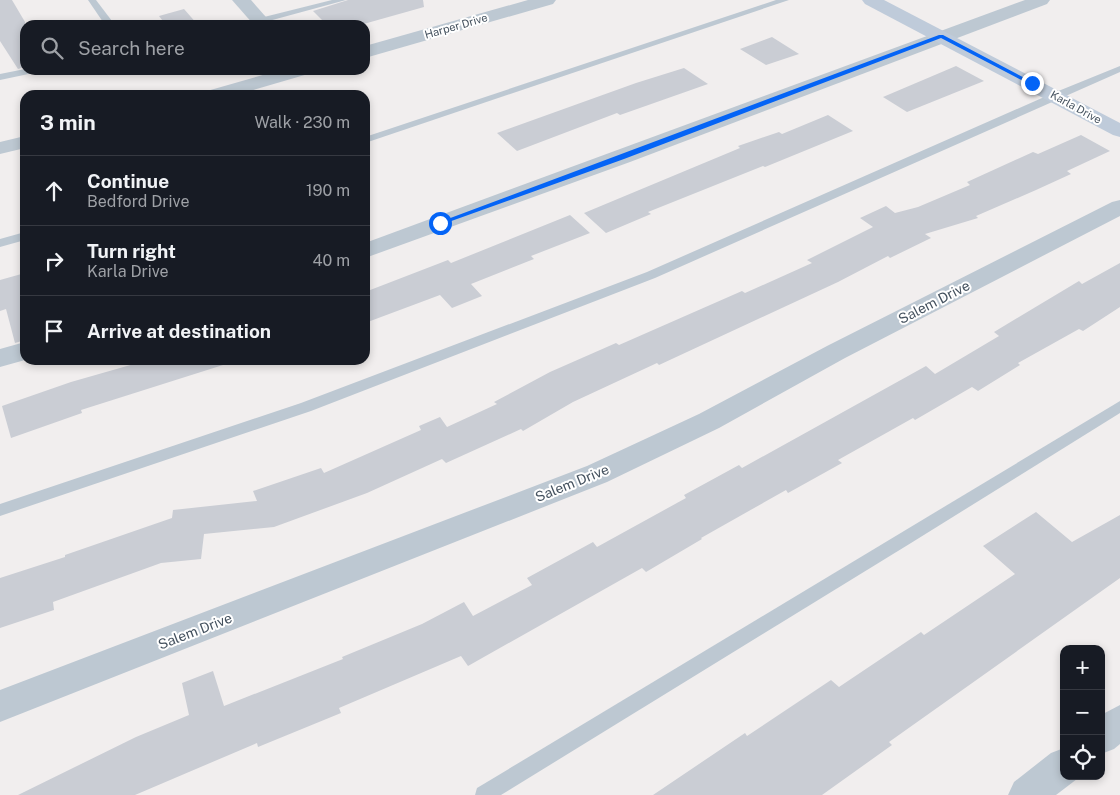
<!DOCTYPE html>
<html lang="en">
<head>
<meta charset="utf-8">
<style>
	:root { --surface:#171b24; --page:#242831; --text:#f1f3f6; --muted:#9ea1a6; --line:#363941 }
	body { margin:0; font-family:"Public Sans",sans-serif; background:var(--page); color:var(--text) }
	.controls { position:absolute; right:15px; bottom:15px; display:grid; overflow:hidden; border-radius:10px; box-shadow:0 2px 8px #0003 }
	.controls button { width:45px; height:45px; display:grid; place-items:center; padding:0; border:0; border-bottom:1px solid var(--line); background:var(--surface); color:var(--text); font:25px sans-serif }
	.stop { position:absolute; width:15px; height:15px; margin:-11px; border:4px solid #0464f6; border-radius:50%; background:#fff }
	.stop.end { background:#0464f6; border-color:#fff; box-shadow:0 1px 5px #0008 }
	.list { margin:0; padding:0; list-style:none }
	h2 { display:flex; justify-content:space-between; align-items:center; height:65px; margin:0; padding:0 20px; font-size:21px }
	h2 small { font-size:16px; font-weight:400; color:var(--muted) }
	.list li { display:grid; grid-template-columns:32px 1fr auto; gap:15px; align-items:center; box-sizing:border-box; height:70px; padding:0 20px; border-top:1px solid var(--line) }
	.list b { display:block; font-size:19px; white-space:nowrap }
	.list p { margin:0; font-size:16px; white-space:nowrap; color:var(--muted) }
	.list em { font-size:16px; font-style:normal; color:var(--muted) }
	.icon { flex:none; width:28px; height:28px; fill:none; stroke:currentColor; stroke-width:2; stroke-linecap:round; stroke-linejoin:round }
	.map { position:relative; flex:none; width:1120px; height:795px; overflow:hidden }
	.search { position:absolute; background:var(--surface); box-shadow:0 2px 8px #0003; left:20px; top:20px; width:350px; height:55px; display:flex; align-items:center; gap:12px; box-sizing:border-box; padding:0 18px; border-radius:15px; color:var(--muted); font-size:19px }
	.panel { position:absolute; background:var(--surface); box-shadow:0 2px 8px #0003; left:20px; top:90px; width:350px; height:275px; border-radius:15px }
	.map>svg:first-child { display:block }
	.building { fill:#cacdd4 }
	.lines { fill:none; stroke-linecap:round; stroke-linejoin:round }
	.lane { fill:#bdc8d2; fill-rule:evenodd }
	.street { fill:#bdc8d2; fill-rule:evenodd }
	.secondary { fill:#bfcbda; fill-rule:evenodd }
	.route { fill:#0464f6 }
	.labels { text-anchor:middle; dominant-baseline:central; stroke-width:4; stroke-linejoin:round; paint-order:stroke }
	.far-street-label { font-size:11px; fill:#44515e; stroke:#fff }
	.street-label { font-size:14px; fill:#44515e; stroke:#fff }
</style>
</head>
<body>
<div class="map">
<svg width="1120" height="795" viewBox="0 0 1120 795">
	<rect width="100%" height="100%" fill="#f1eeee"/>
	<!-- building -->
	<g class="building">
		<path d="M0,0h12l13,22v45l-7,2 -18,-28z"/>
		<path d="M348,0h75l1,7 -64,18h-33l-14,-14z"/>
		<path d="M184,9l14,16h-32l-7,-9z"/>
		<path d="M772,37l27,17 -33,11 -26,-16z"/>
		<path d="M956,66l28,15 -77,31 -24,-15z"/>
		<path d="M684,68l24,16 -88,31 -3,-2 -100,38 -20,-18 139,-50z"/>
		<path d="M828,115l25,16 -88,36 -2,-1 -115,46 3,2 -45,19 -22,-20 156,-65 -2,-2 41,-14 3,2z"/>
		<path d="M1081,135l29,16 -43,20 4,3 -35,16 -60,26 2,2 -53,16 6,4 -41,20 -2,-2 -50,26 -179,83 -2,-2 -84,39 -50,29 -2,-2 -75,34 -4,-4 -75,34 -93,34 -70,7 -3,25 -40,4 -108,39 1,8 -54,18v-50l65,-21v-2l107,-37 1,-8 84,-9 -4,-10 68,-23 3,5 97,-43 -2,-4 21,-9 7,10 50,-23 -3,-2 56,-30 66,-29 3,2 123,-54 3,2 67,-30 -5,-3 66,-33 -13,-9 26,-12 9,7 23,-6 52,-22 -3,-3 66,-30 5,2z"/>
		<path d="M570,215l20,18 -59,23 3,3 -63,25 11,12 -30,12 -12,-13 -75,28v-31l83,-32 3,3z"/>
		<path d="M1120,263v44l-37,24 -4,-2 -61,34 2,2 -42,26 -6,-4 -57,33 -2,-2 -75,42 4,3 -54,30 -2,-3 -85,48 1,1 -56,33 -4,-4 -174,98 -7,-10 -122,52 2,5 -83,34 -1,-4 -122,52h-117l118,-58 53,-22 -7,-32 31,-12 11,35 119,-47 -1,-2 80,-33 42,-22 9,14 59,-31 -5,-7 66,-36 4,5 89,-49 -2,-3 55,-30 3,3 184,-102 9,8 64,-38 -5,-4 85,-51 3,3z"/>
		<path d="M25,273v67l-10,3 -9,-34 -6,2v-31z"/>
		<path d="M148,360h74l1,5 -142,45 1,3 -71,25 -9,-32 69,-24z"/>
		<path d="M1036,512l36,30 48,-27v63l-231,164 3,3 -70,50h-169l92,-62 2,3 84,-56 8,7 82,-55 3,3 91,-61 -32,-28z"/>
	</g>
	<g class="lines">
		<!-- lane -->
		<g class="lane">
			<path d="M88,0h8l19,25h-10z"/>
			<path d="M332,0h14l-92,25h-16l2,-2z"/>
			<path d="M776,0h13l-424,143v-6z"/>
			<path d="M1120,66v6l-465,206 -344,133 -311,105v-12l301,-101 346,-131 404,-178z"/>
			<path d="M25,69l15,1 -2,2 -38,8v-6z"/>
			<path d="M25,232v8l-25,7v-8z"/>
			<path d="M1120,401v12l-209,130 -410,252h-26l2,-7z"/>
		</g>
		<!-- street -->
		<g class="street">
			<path d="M232,0h19l22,25h-19z"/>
			<path d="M528,0h28l-3,4 -188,54v-12z"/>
			<path d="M1025,0h25l-3,4 -417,158 -265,96v-15z"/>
			<path d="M280,70h31l-3,4 -72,21h-32l3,-4z"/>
			<path d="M25,136v12l-25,6v-12z"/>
			<path d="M1120,200v16l-275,142 -126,70 -112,54 -607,240v-32l587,-224 112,-52 128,-68 285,-144z"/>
			<path d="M25,342v18l-25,7v-18z"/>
			<path d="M1120,705v39l-6,5 -13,5v-39z"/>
			<path d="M1064,748v28h14l-1,3 -21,16h-48l6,-13 37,-29z"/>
		</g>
		<!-- secondary -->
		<path class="secondary" d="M862,0h22l236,123v14l-7,-2 -248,-131z"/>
	</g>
	<!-- route -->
	<path class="route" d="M939,35h4l91,48 -5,1 -88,-46 -317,121 -181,65 -6,-1z"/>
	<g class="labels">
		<!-- far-street labels -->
		<g class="far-street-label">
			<text transform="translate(456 26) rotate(-16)">Harper Drive</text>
			<text transform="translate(1076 107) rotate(29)">Karla Drive</text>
		</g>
		<!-- street labels -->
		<g class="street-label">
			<text transform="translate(934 302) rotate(-27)">Salem Drive</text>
			<text transform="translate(572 483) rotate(-22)">Salem Drive</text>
			<text transform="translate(195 631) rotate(-21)">Salem Drive</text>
		</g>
	</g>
</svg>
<div class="controls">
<button>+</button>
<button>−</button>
<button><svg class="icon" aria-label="locate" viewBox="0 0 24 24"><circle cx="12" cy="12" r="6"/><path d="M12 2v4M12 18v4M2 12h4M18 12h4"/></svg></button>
</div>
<div class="stop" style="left:440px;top:223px"></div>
<div class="stop end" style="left:1032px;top:83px"></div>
<div class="search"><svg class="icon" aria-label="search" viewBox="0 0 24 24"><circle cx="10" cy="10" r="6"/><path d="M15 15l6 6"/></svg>Search here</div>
<section class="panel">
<h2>3 min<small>Walk · 230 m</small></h2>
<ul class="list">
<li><svg class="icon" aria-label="ahead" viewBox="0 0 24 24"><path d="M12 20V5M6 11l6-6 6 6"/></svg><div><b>Continue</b><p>Bedford Drive</p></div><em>190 m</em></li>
<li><svg class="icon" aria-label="right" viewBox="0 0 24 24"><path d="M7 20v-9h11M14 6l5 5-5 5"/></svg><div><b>Turn right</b><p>Karla Drive</p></div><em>40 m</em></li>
<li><svg class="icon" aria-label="arrive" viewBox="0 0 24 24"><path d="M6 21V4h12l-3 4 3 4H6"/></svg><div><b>Arrive at destination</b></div></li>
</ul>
</section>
</div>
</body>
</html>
